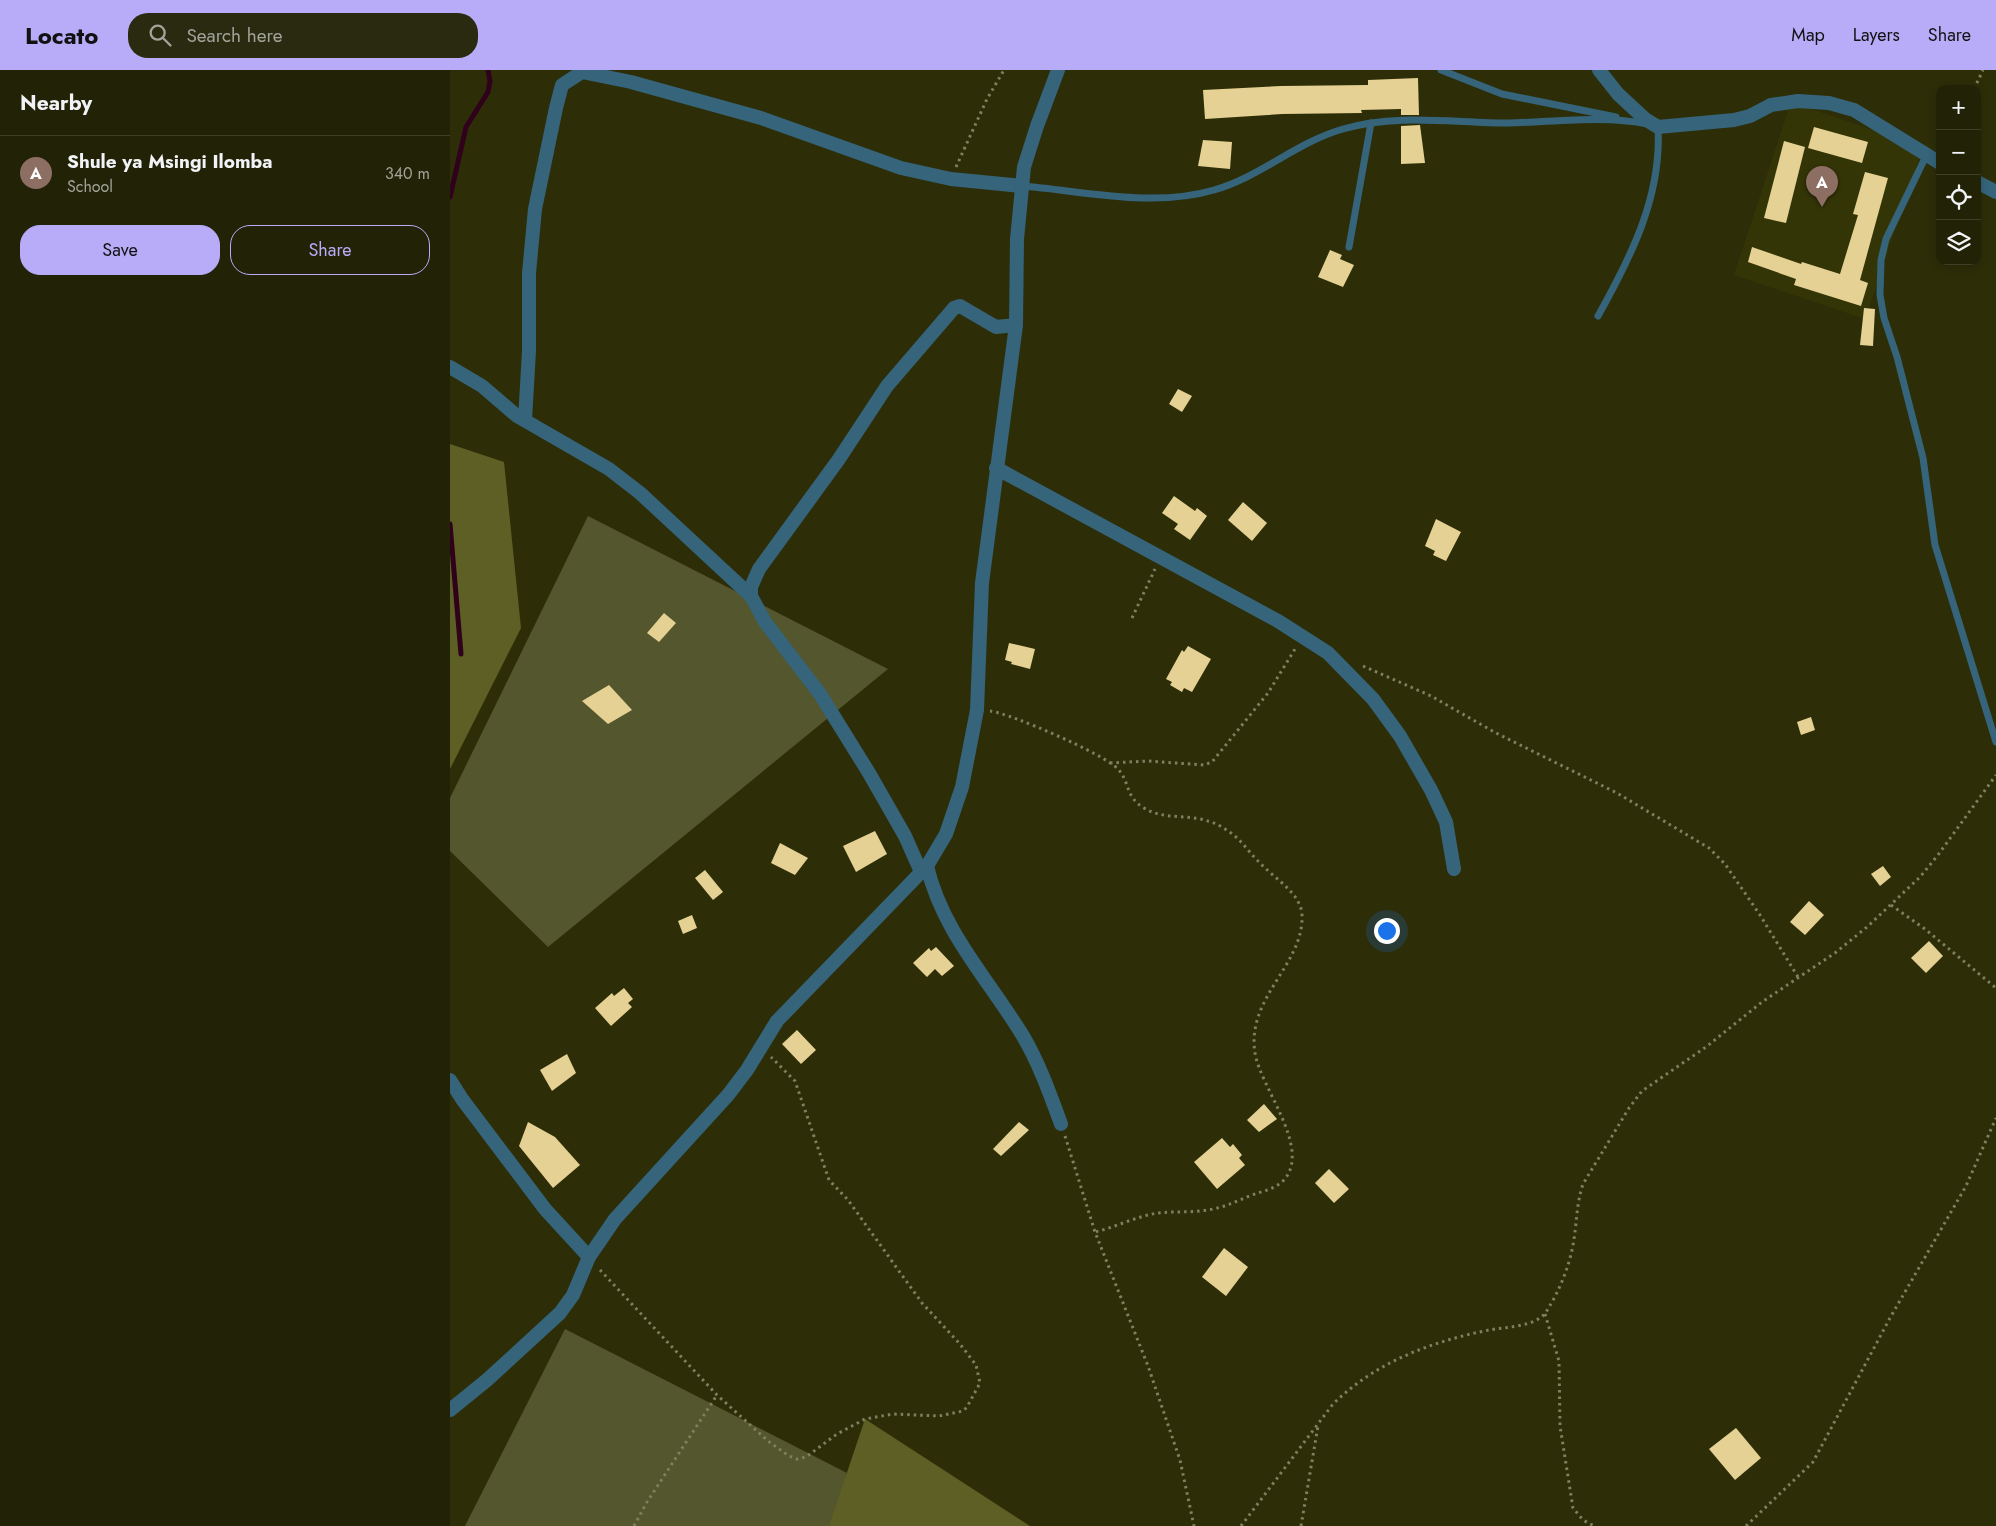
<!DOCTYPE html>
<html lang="en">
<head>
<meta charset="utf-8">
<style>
	:root { --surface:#222206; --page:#2a2a10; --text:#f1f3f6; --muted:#a2a49b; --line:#3f3f28; --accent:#b8abf7 }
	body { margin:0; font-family:Jost,sans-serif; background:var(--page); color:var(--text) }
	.controls { position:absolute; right:15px; top:15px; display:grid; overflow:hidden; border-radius:10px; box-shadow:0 2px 8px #0003 }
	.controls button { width:45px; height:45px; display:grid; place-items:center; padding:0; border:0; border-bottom:1px solid var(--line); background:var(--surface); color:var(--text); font:25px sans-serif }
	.you { position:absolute; left:936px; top:860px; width:18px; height:18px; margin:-12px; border:4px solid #fff; border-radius:50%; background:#1a73e8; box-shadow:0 0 0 8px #1a73e833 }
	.badge { display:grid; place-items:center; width:32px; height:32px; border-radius:50%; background:var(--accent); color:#fff; font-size:16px; font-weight:700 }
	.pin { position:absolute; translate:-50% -41px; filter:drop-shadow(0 1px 2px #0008) }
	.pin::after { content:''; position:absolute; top:26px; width:18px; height:15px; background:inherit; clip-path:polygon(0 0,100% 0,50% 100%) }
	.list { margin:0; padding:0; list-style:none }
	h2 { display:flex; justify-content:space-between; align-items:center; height:65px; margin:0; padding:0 20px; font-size:21px }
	h2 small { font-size:16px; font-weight:400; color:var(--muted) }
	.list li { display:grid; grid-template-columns:32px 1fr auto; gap:15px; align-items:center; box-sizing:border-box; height:75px; padding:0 20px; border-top:1px solid var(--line) }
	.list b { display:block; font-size:19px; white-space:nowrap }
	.list p { margin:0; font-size:16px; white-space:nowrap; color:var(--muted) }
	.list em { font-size:16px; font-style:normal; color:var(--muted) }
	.actions { display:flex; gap:10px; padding:15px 20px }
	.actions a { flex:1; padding:11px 0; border:1px solid var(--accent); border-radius:20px; text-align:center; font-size:18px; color:var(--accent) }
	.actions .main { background:var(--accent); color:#111 }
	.icon { flex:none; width:28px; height:28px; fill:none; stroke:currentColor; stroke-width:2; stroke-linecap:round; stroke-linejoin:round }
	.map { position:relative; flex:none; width:1546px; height:1456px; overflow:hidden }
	header { display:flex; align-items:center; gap:30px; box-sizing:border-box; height:70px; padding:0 25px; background:var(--accent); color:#111 }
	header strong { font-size:24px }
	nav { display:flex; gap:28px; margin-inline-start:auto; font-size:18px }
	.search { width:350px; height:45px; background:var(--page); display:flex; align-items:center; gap:12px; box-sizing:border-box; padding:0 18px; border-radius:20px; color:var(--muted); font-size:19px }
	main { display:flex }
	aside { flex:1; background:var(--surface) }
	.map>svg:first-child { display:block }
	.built { fill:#343507 }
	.green { fill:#54562e }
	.forest { fill:#5d5f24 }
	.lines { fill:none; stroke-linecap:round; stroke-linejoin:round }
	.stream { stroke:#30011b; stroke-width:5 }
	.building { fill:#e5d194 }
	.path { stroke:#7e805f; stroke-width:3; stroke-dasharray:2.5 4; stroke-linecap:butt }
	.lane { stroke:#35647b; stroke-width:7 }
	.street { stroke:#35647b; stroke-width:14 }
</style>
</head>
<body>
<header>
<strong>Locato</strong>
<div class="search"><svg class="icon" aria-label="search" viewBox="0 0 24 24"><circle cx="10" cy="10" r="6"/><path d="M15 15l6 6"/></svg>Search here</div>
<nav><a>Map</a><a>Layers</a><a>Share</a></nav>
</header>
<main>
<aside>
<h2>Nearby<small></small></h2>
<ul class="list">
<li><span class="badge" style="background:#8d6e63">A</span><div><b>Shule ya Msingi Ilomba</b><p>School</p></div><em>340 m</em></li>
</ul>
<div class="actions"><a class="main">Save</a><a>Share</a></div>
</aside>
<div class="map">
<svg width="1546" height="1456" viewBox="0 0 1546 1456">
	<rect width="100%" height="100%" fill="#2d2e08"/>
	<!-- built -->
	<path class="built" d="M1341,32l132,45 -58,172 -131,-44z"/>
	<!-- green -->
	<g class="green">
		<path d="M138,446l300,153 -340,278 -98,-96v-53z"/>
		<path d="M115,1259l282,144 -13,53h-369z"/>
	</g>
	<!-- forest -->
	<g class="forest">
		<path d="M0,374l54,18 17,166 -71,141z"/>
		<path d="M415,1349l165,107h-201z"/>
	</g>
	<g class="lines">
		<!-- stream -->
		<g class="stream">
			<path d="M0,127l16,-70 22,-35 2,-11 -2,-11"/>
			<path d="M0,454l11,130"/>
		</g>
	</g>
	<!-- building -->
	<g class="building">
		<path d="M968,8l1,37h-18v-6l-40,1 1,3 -80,1 -77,5 -2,-29 78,-4 87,-1v-5z"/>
		<path d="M970,55l5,38 -24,1v-38z"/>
		<path d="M1364,57l54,15 -6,21 -54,-15z"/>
		<path d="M753,70l29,2 -2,27 -32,-3z"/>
		<path d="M1334,71l21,6 -19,76 -22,-5z"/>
		<path d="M1415,102l23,6 -28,102 8,3 -7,23 -67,-21 2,-6 -48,-17 4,-15 49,17 1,-2 38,12 18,-59 -5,-1z"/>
		<path d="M880,180l12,5 -2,4 14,6 -11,22 -25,-10z"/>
		<path d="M1414,238l11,1 -2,37 -13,-1z"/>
		<path d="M728,319l14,7 -10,16 -13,-8z"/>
		<path d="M724,426l21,15 2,-3 10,8 -17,24 -16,-11 4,-5 -16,-11z"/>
		<path d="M793,432l24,21 -15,18 -24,-21z"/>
		<path d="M986,449l25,13 -15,29 -13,-6 2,-4 -10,-5z"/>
		<path d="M214,543l12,10 -17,19 -12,-9z"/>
		<path d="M559,573l26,6 -5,20 -19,-5 1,-2 -7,-2z"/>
		<path d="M738,576l23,13 -19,33 -8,-4 -2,4 -12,-7 2,-3 -6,-3 16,-29 2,2z"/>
		<path d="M159,615l23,25 -24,14 -26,-23z"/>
		<path d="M1361,647l4,13 -14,5 -4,-13z"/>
		<path d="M425,761l12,23 -31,18 -13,-26z"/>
		<path d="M330,773l28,15 -13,17 -24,-12z"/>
		<path d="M1433,796l8,11 -11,9 -9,-12z"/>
		<path d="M255,800l18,22 -10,8 -18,-22z"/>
		<path d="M1359,831l15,14 -19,20 -15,-13z"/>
		<path d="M242,845l5,13 -14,6 -5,-13z"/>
		<path d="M1479,871l14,15 -17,17 -15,-15z"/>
		<path d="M486,877l18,19 -12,10 -7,-7 -8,8 -14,-14 16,-15 2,3z"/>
		<path d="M174,918l9,11 -5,4 4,4 -21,19 -16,-18 17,-15 2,3z"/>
		<path d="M347,960l19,20 -15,14 -19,-20z"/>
		<path d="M117,984l9,19 -24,18 -12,-21z"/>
		<path d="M814,1034l13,15 -18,13 -12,-12z"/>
		<path d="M78,1052l27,15 25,28 -27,23 -34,-42z"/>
		<path d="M569,1052l10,8 -28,26 -8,-7z"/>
		<path d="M772,1068l8,9 3,-3 9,11 -3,3 6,7 -28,24 -23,-27z"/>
		<path d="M879,1099l20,20 -15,14 -19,-20z"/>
		<path d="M774,1178l24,19 -22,29 -24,-19z"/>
		<path d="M1286,1358l25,30 -26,22 -26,-31z"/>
	</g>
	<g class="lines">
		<!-- path -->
		<g class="path">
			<path d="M1524,19l9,-19"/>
			<path d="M506,97l31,-68 17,-29"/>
			<path d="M682,548l23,-49"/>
			<path d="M913,596l68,30 65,37 121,60 92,55 16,16 35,51 38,62"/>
			<path d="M540,641c22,3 114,43 128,58 12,13 7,28 26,39 19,12 43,6 64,13 8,2 16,7 23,12 11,8 18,19 27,28 12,13 28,23 38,37 3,5 6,11 6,17 2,50 -56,82 -47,138 5,34 57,95 29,127 -9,9 -21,11 -32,15 -15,6 -29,13 -45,15 -16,3 -33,1 -49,3 -21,3 -42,14 -63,19"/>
			<path d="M660,693l38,-2 56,4 8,-3 56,-69 27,-44"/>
			<path d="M1441,835l34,24 71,59"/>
			<path d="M615,1066l30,96 53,134 32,94 14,66"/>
			<path d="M150,1200l117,125 51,46 21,15 8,3 9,-2 31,-23 28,-15 28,-5 46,2 24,-5 4,-4 13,-24 -4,-18 -16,-21 -38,-41 -74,-103 -19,-20 -34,-99 -24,-24"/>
			<path d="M1095,1244l14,47 1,65 13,82 10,12 11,6"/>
			<path d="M184,1456l13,-24 70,-107"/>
			<path d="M791,1456l92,-122c43,-42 97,-62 156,-74 16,-3 47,-3 57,-18 13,-20 23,-45 27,-67 4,-21 3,-40 10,-61l46,-76 13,-17 64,-44 56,-45 73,-49 32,-26 53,-50 18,-22 58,-80"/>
			<path d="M851,1456l17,-100"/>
			<path d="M1296,1456l67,-64 77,-144 76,-132 30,-68"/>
		</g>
		<!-- lane -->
		<g class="lane">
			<path d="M991,0l61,24 114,23"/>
			<path d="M1476,86l-40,83 -5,21 -1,35 4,23 13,39 26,101 12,87 61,197"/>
			<path d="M572,116c62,5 131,22 192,4 46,-13 83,-48 129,-61 54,-16 111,-6 165,-6 47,-1 94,-8 140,1"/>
			<path d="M899,177l22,-124"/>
			<path d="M1148,246c33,-59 64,-120 60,-189"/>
		</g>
		<!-- street -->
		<g class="street">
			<path d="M1149,0l19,24 27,25 13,8 76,-7 16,-4 21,-11 27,-4 31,2 25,7 86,53"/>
			<path d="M1527,112l19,10"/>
			<path d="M0,297l32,19 35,30 92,53 31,24 111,103"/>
			<path d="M75,350l4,-69v-78l6,-64 21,-101 6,-23 20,-13 49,10 130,36 140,50 50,11 71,7"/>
			<path d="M546,398l282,153 50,32 45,46 27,37 31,54 15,32 8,47"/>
			<path d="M477,796c15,65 62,114 96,170 16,27 27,58 38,88"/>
			<path d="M471,802l-16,-36 -36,-63 -49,-79 -55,-72 -14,-26v-9l8,-18 80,-110 48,-73 67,-78 6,-2 36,21 20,-2"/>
			<path d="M0,1010l12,19 83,110 44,48"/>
			<path d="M0,1340l37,-30 73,-67 13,-18 16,-38 26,-38 113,-124 19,-25 30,-49 150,-155 19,-32 16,-47 15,-77 5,-127 34,-258 1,-86 7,-72 13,-41 21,-56"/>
		</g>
	</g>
</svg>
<div class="controls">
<button>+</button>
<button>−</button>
<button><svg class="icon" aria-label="locate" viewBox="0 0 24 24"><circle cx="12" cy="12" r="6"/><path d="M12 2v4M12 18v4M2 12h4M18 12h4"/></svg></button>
<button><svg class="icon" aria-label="layers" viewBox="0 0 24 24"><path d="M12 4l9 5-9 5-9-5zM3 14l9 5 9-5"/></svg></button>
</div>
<div class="you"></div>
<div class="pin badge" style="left:1372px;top:137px;background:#8d6e63">A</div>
</div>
</main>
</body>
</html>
